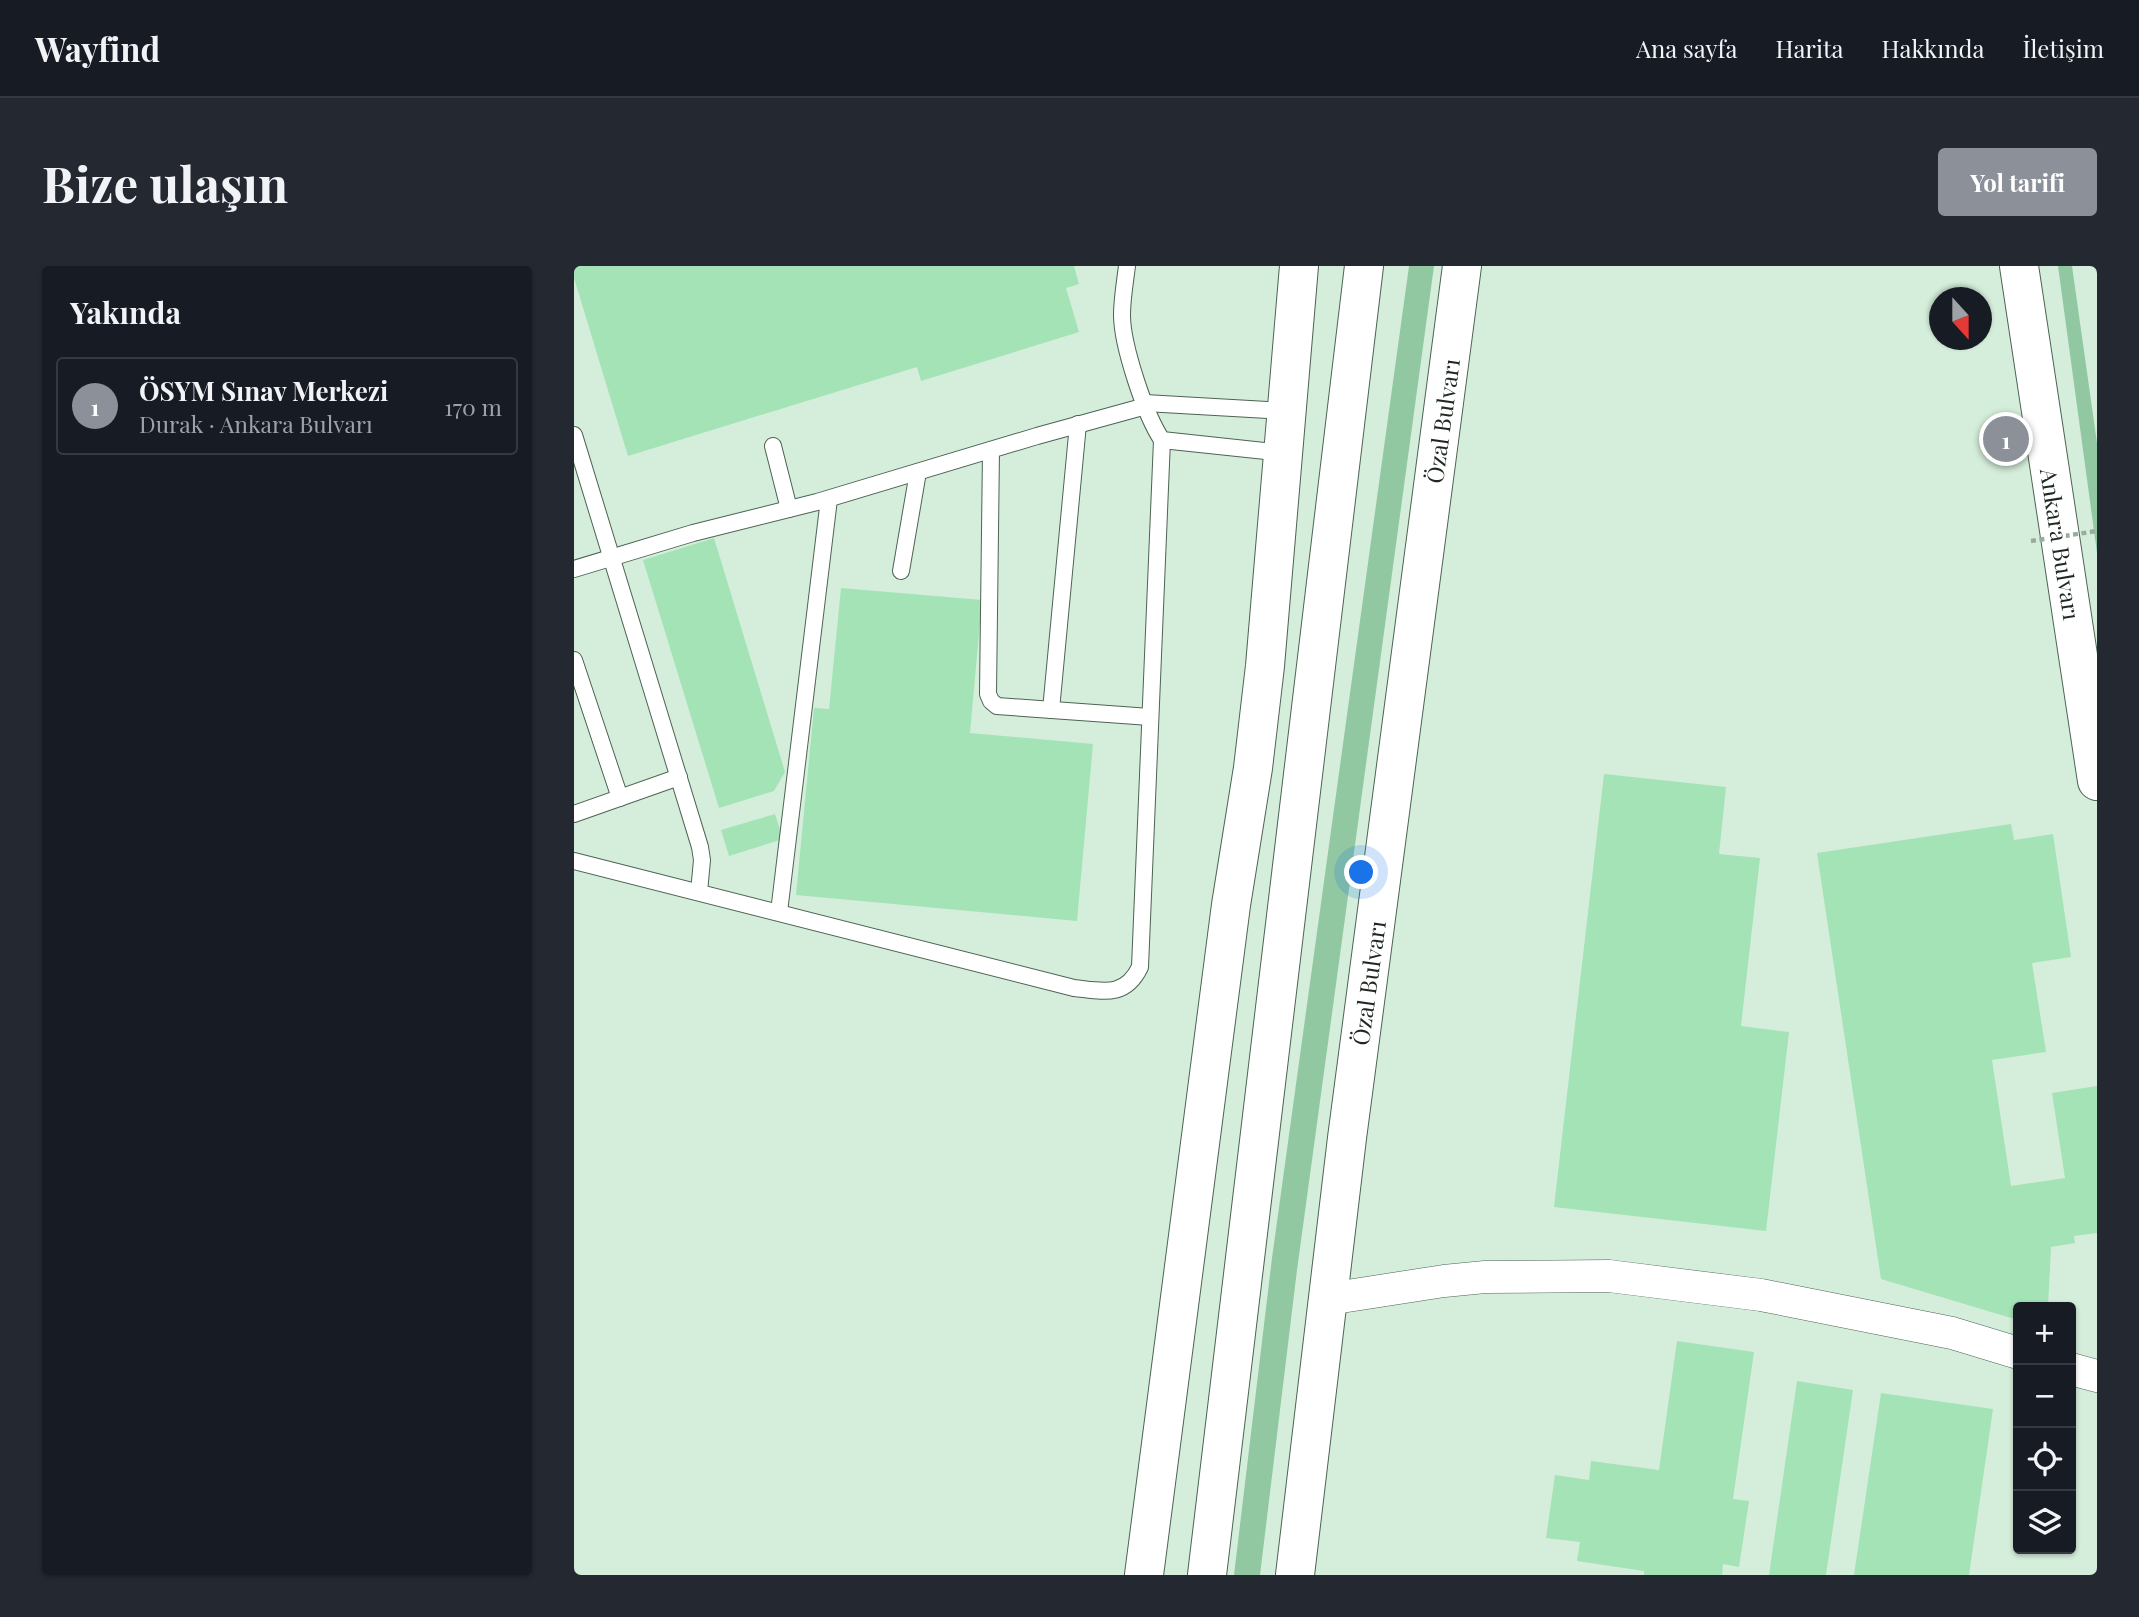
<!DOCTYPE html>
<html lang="tr">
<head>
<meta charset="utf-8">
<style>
	:root { --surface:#171b24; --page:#242831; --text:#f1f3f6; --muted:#9ea1a6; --line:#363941; --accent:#8c9099 }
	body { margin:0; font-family:"Playfair Display",serif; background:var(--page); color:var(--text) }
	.controls { position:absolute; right:21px; bottom:21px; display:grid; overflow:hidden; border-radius:7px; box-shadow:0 2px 5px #0004 }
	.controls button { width:63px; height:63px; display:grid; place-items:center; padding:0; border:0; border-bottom:2px solid var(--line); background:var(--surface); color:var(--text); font:35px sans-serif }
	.compass { position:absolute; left:1355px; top:21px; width:63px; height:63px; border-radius:50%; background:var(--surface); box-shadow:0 2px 5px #0004; rotate:159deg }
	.you { position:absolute; left:788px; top:607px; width:24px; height:24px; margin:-18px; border:5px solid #fff; border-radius:50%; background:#1a73e8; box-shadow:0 0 0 10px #1a73e833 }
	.badge { display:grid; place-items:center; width:46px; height:46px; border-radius:50%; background:var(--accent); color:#fff; font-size:23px; font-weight:700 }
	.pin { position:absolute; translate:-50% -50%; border:4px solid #fff; box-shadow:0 2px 7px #0006 }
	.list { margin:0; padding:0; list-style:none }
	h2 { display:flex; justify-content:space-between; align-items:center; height:91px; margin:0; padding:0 28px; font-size:30px }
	h2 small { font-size:23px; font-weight:400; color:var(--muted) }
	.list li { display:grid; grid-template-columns:46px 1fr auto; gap:21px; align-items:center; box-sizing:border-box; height:98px; margin:0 14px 14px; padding:0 14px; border:2px solid var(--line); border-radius:7px }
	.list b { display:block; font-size:26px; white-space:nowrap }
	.list p { margin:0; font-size:23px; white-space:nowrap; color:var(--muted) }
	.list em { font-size:23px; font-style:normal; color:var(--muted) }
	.icon { flex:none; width:38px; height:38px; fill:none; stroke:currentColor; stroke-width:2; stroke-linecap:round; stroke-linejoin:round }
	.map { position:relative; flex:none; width:1523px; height:1309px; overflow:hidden; border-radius:7px }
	header { display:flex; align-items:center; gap:42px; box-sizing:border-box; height:98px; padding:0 35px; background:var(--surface); border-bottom:2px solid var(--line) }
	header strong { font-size:33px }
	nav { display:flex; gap:38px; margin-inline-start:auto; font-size:24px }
	.intro { display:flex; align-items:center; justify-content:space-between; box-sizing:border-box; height:168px; padding:0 42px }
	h1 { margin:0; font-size:49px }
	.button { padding:18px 32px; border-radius:7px; background:var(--accent); color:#fff; font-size:24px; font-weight:700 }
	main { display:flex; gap:42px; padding:0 42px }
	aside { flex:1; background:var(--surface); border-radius:7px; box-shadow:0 2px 5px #0004 }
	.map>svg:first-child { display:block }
	.green { fill:#91c8a1 }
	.building { fill:#a3e3b6 }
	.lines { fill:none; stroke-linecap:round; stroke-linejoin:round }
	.lane-casing { stroke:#4d6353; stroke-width:18 }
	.street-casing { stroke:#4d6353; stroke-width:33 }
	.secondary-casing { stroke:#4d6353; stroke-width:40 }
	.highway-casing { stroke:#4d6353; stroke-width:40 }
	.lane { stroke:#fff; stroke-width:16 }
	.street { stroke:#fff; stroke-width:32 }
	.secondary { stroke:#fff; stroke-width:38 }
	.highway { stroke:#fff; stroke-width:38 }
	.path-bridge { stroke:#98ac9d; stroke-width:4.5; stroke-dasharray:5 3.5; stroke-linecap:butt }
	.labels { text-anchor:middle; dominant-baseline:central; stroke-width:7; stroke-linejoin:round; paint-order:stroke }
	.street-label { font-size:23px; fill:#1f2821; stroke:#fff }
</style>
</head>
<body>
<header>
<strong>Wayfind</strong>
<nav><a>Ana sayfa</a><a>Harita</a><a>Hakkında</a><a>İletişim</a></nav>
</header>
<div class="intro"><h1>Bize ulaşın</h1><a class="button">Yol tarifi</a></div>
<main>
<aside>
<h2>Yakında<small></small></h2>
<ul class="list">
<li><span class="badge">1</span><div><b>ÖSYM Sınav Merkezi</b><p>Durak · Ankara Bulvarı</p></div><em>170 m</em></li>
</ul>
</aside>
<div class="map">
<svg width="1523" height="1309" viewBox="0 0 1523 1309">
	<rect width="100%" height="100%" fill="#d5eedb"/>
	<!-- green -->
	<g class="green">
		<path d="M835,0h25l-137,1004 -37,305h-26l38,-317z"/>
		<path d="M1484,0h14l25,177v110z"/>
	</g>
	<!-- building -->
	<g class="building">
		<path d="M0,0h500l5,18 -13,4 13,44 -158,49 -4,-14 -289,89 -54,-178z"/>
		<path d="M140,272l71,234 -11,19 -55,17 -76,-248z"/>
		<path d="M267,322l141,12 -12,133 123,11 -16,177 -281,-26 18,-187 15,1z"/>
		<path d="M1030,508l122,13 -7,67 41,4 -19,168 48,6 -23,199 -212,-24z"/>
		<path d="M201,548l8,25 -54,17 -8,-26z"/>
		<path d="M1437,558l3,16 39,-6 18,123 -39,6 14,89 -54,8 19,126 54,-8 -13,-85 45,-7v147l-23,3 1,7 -24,4 -3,60h-30v13l-137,-41 -64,-426z"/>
		<path d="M1103,1075l77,11 -21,147 16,2 -10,66 -16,-3 -1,11h-78v-4l-67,-10 3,-19 -34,-4 9,-63 34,5 2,-19 68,9z"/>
		<path d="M1223,1115l56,9 -27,185h-57z"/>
		<path d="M1307,1127l112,16 -24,166h-115z"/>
	</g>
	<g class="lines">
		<defs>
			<g id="lane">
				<path d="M553,0c-2,16 -5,33 -5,49 0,30 23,100 40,125l121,13"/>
				<path d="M571,137l142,8"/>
				<path d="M0,169l126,412 2,13 -3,32"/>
				<path d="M199,180l16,63"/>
				<path d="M417,184l-3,244 3,7 6,5 153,11"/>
				<path d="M0,303l119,-36 124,-31 220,-66 109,-30"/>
				<path d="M327,305l17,-99"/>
				<path d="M0,394l46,138"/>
				<path d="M477,444l27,-286"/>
				<path d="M0,548l105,-37"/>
				<path d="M0,595l500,127c29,3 51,10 66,-21l22,-527"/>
				<path d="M205,646l50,-413"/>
			</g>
			<g id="street">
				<path d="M754,1033l116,-18 41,-4 124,-1 152,19 191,38 66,20"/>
				<path d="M1497,1103l26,7"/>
			</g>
			<g id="secondary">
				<path d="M1445,0l78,515"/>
				<path d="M570,1309l87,-670 22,-137 12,-102 34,-400"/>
			</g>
			<g id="highway">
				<path d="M633,1309l157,-1309"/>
				<path d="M721,1309l52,-437 115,-872"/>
			</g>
		</defs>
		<!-- lane casing -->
		<use href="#lane" class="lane-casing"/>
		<!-- street casing -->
		<use href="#street" class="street-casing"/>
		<!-- secondary casing -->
		<use href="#secondary" class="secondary-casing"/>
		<!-- highway casing -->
		<use href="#highway" class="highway-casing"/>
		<!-- lane -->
		<use href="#lane" class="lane"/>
		<!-- street -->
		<use href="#street" class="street"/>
		<!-- secondary -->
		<use href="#secondary" class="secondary"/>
		<!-- highway -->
		<use href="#highway" class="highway"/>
		<!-- path-bridge -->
		<path class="path-bridge" d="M1457,275l66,-10"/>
	</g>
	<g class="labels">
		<!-- street labels -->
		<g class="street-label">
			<text transform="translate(868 155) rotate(-82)">Özal Bulvarı</text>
			<text transform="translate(1487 278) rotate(81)">Ankara Bulvarı</text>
			<text transform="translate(794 717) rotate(-82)">Özal Bulvarı</text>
		</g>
	</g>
</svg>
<div class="controls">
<button>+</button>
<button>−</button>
<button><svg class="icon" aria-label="locate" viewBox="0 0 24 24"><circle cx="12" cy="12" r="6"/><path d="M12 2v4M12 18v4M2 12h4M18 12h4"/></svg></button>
<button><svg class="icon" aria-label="layers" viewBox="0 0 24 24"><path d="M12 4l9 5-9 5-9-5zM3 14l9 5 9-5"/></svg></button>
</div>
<svg class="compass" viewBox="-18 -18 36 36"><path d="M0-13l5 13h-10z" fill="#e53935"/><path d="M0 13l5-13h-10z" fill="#9ea1a6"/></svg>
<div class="you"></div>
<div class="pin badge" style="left:1432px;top:173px">1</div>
</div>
</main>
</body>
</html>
